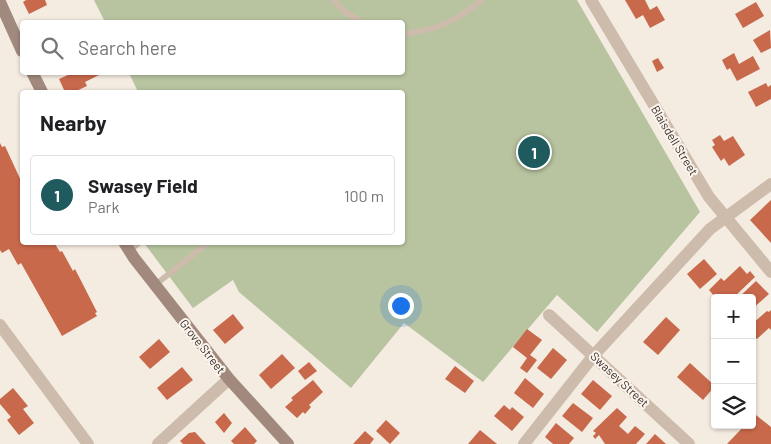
<!DOCTYPE html>
<html lang="en">
<head>
<meta charset="utf-8">
<style>
	:root { --surface:#fff; --page:#f6f6f6; --text:#202124; --muted:#757577; --line:#e0e0e0; --accent:#1f5a5e }
	body { margin:0; font-family:Barlow,sans-serif; background:var(--page); color:var(--text) }
	.controls { position:absolute; right:15px; bottom:15px; display:grid; overflow:hidden; border-radius:5px; box-shadow:0 1px 4px #0004 }
	.controls button { width:45px; height:45px; display:grid; place-items:center; padding:0; border:0; border-bottom:1px solid var(--line); background:var(--surface); color:var(--text); font:25px sans-serif }
	.you { position:absolute; left:400px; top:305px; width:18px; height:18px; margin:-12px; border:4px solid #fff; border-radius:50%; background:#1a73e8; box-shadow:0 0 0 8px #1a73e833 }
	.badge { display:grid; place-items:center; width:32px; height:32px; border-radius:50%; background:var(--accent); color:#fff; font-size:16px; font-weight:700 }
	.pin { position:absolute; translate:-50% -50%; border:2px solid #fff; box-shadow:0 1px 5px #0006 }
	.list { margin:0; padding:0; list-style:none }
	h2 { display:flex; justify-content:space-between; align-items:center; height:65px; margin:0; padding:0 20px; font-size:21px }
	h2 small { font-size:16px; font-weight:400; color:var(--muted) }
	.list li { display:grid; grid-template-columns:32px 1fr auto; gap:15px; align-items:center; box-sizing:border-box; height:80px; margin:0 10px 10px; padding:0 10px; border:1px solid var(--line); border-radius:5px }
	.list b { display:block; font-size:19px; white-space:nowrap }
	.list p { margin:0; font-size:16px; white-space:nowrap; color:var(--muted) }
	.list em { font-size:16px; font-style:normal; color:var(--muted) }
	.icon { flex:none; width:28px; height:28px; fill:none; stroke:currentColor; stroke-width:2; stroke-linecap:round; stroke-linejoin:round }
	.map { position:relative; flex:none; width:771px; height:444px; overflow:hidden }
	.search { position:absolute; background:var(--surface); box-shadow:0 1px 4px #0004; left:20px; top:20px; width:385px; height:55px; display:flex; align-items:center; gap:12px; box-sizing:border-box; padding:0 18px; border-radius:5px; color:var(--muted); font-size:19px }
	.panel { position:absolute; background:var(--surface); box-shadow:0 1px 4px #0004; left:20px; top:90px; width:385px; height:155px; border-radius:5px }
	.map>svg:first-child { display:block }
	.green { fill:#b8c4a0 }
	.building { fill:#c8694b }
	.lines { fill:none; stroke-linecap:round; stroke-linejoin:round }
	.lane { stroke:#cdbbac; stroke-width:6 }
	.street { stroke:#cdbbac; stroke-width:12 }
	.secondary { stroke:#a18a7d; stroke-width:12 }
	.labels { text-anchor:middle; dominant-baseline:central; stroke-width:4; stroke-linejoin:round; paint-order:stroke }
	.street-label { font-size:12px; fill:#3b302b; stroke:#fbf5ee }
</style>
</head>
<body>
<div class="map">
<svg width="771" height="444" viewBox="0 0 771 444">
	<rect width="100%" height="100%" fill="#f4ebe1"/>
	<!-- green -->
	<path class="green" d="M94,0h483l123,212 -103,120 -40,-37 -74,87 -79,-59 -53,65 -112,-96 -6,-12 -40,28 -49,-65 258,-1v-150h-264l-9,-19 273,-1v-50h-297z"/>
	<!-- building -->
	<g class="building">
		<path d="M26,0h19l2,5 -18,9 -6,-12z"/>
		<path d="M625,0h20l5,10 7,-4 8,14 -15,8 -7,-13 -7,4z"/>
		<path d="M756,2l8,14 -21,12 -8,-14z"/>
		<path d="M770,30l1,18 -10,5 -8,-13z"/>
		<path d="M734,53l5,11 14,-8 7,13 -23,12 -7,-13 -3,2 -5,-10z"/>
		<path d="M658,58l6,10 -7,4 -5,-11z"/>
		<path d="M67,72h38l-20,10 2,4 -13,6h-9l-6,-13 9,-4z"/>
		<path d="M766,83l2,4 3,-2v14l-15,8 -8,-15z"/>
		<path d="M720,135l4,6 9,-5 12,19 -16,11 -5,-8 -3,3 -9,-14 3,-2 -3,-5z"/>
		<path d="M0,143l2,4 3,-1 17,37v59h36l-3,2 5,8 2,-1 11,20 2,-2 22,43 -2,1 2,3 -35,20 -41,-73 -3,2 -9,-16 -7,4 -2,-3z"/>
		<path d="M771,200v43l-21,-23z"/>
		<path d="M704,259l13,15 -17,15 -13,-15z"/>
		<path d="M740,266l7,8 3,-3 5,6 -22,21h-17l-7,-8 12,-12 3,3z"/>
		<path d="M756,281l13,13 -17,15v-11h-14z"/>
		<path d="M771,310v20l-2,-2 -12,11 -5,-6v-9l15,-13 2,1z"/>
		<path d="M233,314l11,14 -19,16 -12,-14z"/>
		<path d="M666,317l14,13 -22,25 -15,-13z"/>
		<path d="M527,329l15,11 -12,15 7,5 -10,13 -7,-5 7,-10 -14,-11z"/>
		<path d="M159,339l11,13 -20,17 -11,-12z"/>
		<path d="M553,348l14,12 -16,19 -14,-11z"/>
		<path d="M282,354l13,14 -24,21 -12,-14z"/>
		<path d="M309,362l8,9 -12,9 -7,-9z"/>
		<path d="M690,363l25,23 -12,14 -26,-23z"/>
		<path d="M455,366l19,15 -9,12 -20,-14z"/>
		<path d="M182,367l11,13 -26,20 -10,-12z"/>
		<path d="M525,378l19,16 -11,14 -19,-15z"/>
		<path d="M313,380l10,12 -14,13 2,2 -6,7 -2,-2 -6,6 -12,-11 8,-7 -2,-2z"/>
		<path d="M593,380l19,16 -12,14 -19,-16z"/>
		<path d="M13,388l15,18 -5,3 11,14 -15,12 -12,-15 4,-3 -11,-13v-5z"/>
		<path d="M573,403l20,15 -11,14 -20,-16z"/>
		<path d="M504,405l6,5 2,-3 12,10 -12,14 -18,-15z"/>
		<path d="M617,408l10,9 -8,9 9,8 7,-8 10,8 -9,10h-31l-6,-9 -4,4 -2,-3 3,-3 -3,-2z"/>
		<path d="M224,413l8,10 -8,10 -9,-11z"/>
		<path d="M756,415l15,12v17h-44l18,-19h7v-7z"/>
		<path d="M386,420l14,13 -10,11 -14,-13z"/>
		<path d="M556,423l18,15 -5,6h-16l-8,-7z"/>
		<path d="M245,427l12,14 -3,3h-20l-3,-3z"/>
		<path d="M480,430l17,14h-29z"/>
		<path d="M365,431l9,8 -4,5h-17z"/>
		<path d="M195,432l11,12h-23l-3,-3 9,-8z"/>
		<path d="M655,434l11,10h-20z"/>
	</g>
	<g class="lines">
		<!-- lane -->
		<g class="lane">
			<path d="M333,0l12,12 18,10"/>
			<path d="M402,34c35,-4 53,-12 80,-34"/>
			<path d="M129,251l11,-9"/>
			<path d="M155,285l54,-43"/>
		</g>
		<!-- street -->
		<g class="street">
			<path d="M591,0l118,197 62,75"/>
			<path d="M549,315l140,129"/>
			<path d="M0,325l88,119"/>
			<path d="M158,444l71,-65"/>
			<path d="M524,444l70,-89 116,-126 61,-45"/>
		</g>
		<!-- secondary -->
		<g class="secondary">
			<path d="M0,2l22,49"/>
			<path d="M32,72l10,20"/>
			<path d="M124,242l10,16 95,121 59,65"/>
		</g>
	</g>
	<g class="labels">
		<!-- street labels -->
		<g class="street-label">
			<text transform="translate(675 140) rotate(59)">Blaisdell Street</text>
			<text transform="translate(203 346) rotate(52)">Grove Street</text>
			<text transform="translate(620 379) rotate(43)">Swasey Street</text>
		</g>
	</g>
</svg>
<div class="controls">
<button>+</button>
<button>−</button>
<button><svg class="icon" aria-label="layers" viewBox="0 0 24 24"><path d="M12 4l9 5-9 5-9-5zM3 14l9 5 9-5"/></svg></button>
</div>
<div class="you"></div>
<div class="pin badge" style="left:534px;top:152px">1</div>
<div class="search"><svg class="icon" aria-label="search" viewBox="0 0 24 24"><circle cx="10" cy="10" r="6"/><path d="M15 15l6 6"/></svg>Search here</div>
<section class="panel">
<h2>Nearby<small></small></h2>
<ul class="list">
<li><span class="badge">1</span><div><b>Swasey Field</b><p>Park</p></div><em>100 m</em></li>
</ul>
</section>
</div>
</body>
</html>
